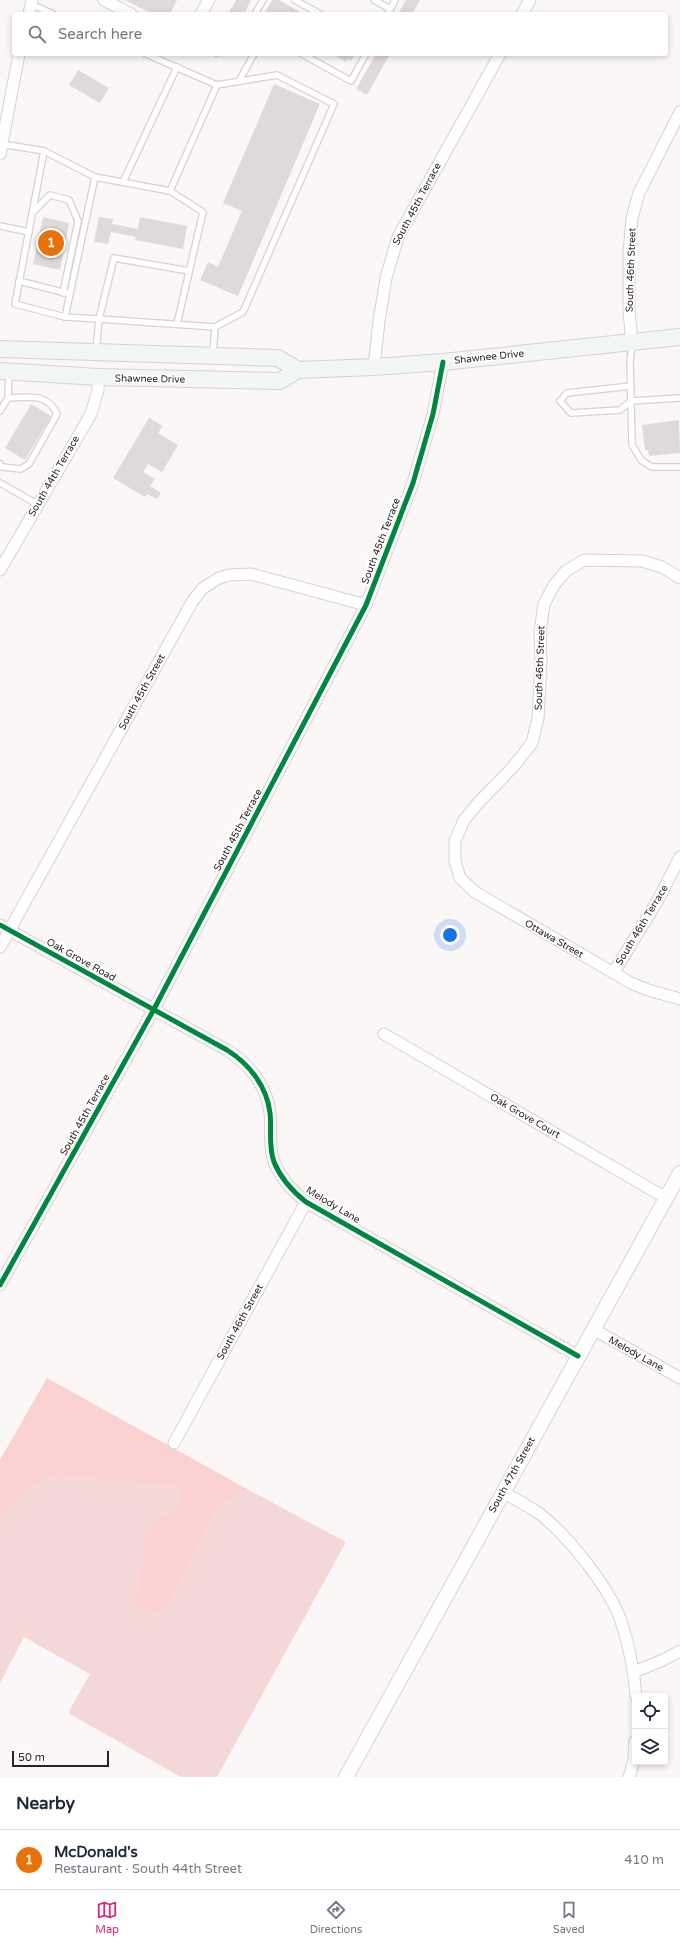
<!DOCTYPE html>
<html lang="en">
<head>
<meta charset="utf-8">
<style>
	:root { --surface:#fff; --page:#f2f2f3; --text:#1f2937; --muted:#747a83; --line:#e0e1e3; --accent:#db2777 }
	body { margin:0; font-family:"Varela Round",sans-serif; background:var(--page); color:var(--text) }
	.controls { position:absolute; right:12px; bottom:12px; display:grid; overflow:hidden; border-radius:4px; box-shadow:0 2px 6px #0003 }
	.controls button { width:36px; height:36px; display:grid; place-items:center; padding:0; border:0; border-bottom:1px solid var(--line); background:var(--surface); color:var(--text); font:20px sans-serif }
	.scale { position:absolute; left:12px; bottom:10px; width:97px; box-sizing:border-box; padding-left:4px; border:2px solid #2a2323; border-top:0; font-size:11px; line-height:14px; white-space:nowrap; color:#2a2323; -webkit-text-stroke:3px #fff; paint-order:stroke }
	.you { position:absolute; left:450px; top:935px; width:14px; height:14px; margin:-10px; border:3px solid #fff; border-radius:50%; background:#1a73e8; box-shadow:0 0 0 6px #1a73e833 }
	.badge { display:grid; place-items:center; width:26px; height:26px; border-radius:50%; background:var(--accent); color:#fff; font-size:13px; font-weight:700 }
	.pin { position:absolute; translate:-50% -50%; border:2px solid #fff; box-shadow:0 1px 4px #0006 }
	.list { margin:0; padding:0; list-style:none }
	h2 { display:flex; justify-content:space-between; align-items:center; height:52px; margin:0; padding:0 16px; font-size:17px }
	h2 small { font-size:13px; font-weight:400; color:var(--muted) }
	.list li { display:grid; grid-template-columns:26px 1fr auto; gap:12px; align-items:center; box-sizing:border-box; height:60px; padding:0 16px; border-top:1px solid var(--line) }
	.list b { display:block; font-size:15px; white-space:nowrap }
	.list p { margin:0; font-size:13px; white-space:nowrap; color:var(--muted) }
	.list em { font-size:13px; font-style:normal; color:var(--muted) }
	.icon { flex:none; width:22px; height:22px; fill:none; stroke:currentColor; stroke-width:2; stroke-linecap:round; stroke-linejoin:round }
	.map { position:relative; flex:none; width:680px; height:1777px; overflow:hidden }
	.search { position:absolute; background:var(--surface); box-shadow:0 2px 6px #0003; left:12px; right:12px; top:12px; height:44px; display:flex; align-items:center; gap:10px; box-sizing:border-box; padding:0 14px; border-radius:4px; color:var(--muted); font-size:15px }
	.sheet { height:112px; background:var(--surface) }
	nav { display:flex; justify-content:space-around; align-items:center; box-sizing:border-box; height:56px; border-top:1px solid var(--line); background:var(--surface); font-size:11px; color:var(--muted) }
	nav a { display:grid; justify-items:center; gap:2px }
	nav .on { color:var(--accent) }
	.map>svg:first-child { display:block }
	.green { fill:#f4d8d7 }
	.forest { fill:#fbd2d1 }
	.building { fill:#dfd9d9 }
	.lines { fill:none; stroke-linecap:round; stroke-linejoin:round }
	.service-casing { stroke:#d7d1d1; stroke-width:8 }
	.minor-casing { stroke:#d7d1d1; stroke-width:13 }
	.tertiary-casing { stroke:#d7d1d1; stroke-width:16 }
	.secondary-casing { stroke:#d7d1d1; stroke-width:18 }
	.service { stroke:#fffefe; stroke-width:5.5 }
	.minor { stroke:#fffefe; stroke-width:11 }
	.tertiary { stroke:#fffefe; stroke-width:14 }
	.secondary { stroke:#f2f7f5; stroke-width:16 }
	.cycleway-casing { stroke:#fff; stroke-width:8 }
	.cycleway { stroke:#00873e; stroke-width:5 }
	.labels { text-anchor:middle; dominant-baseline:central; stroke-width:3.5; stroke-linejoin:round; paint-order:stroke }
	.street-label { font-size:10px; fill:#2a2323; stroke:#fff }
</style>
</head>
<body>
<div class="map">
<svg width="680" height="1777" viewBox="0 0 680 1777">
	<rect width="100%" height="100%" fill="#fcf7f7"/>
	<!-- green -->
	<path class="green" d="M52,1475l129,13 -6,23 -18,6 -18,71 -7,16 42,-8 41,-85 32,-22 99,53 -129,235h-36l-113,-64 22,-39 -66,-37 -24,46v-167l4,-1 20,-21z"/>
	<!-- forest -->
	<path class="forest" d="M47,1378l200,111 -32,22 -41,85 -16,17 -14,1 -12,-10 7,-16 7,-56 11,-15 18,-6 6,-23 -129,-13 -28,19 -20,21 -4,1v-56z"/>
	<!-- building -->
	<g class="building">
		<path d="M125,0h52l-7,14h-17z"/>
		<path d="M236,0h15l-7,14h-16z"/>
		<path d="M272,0h7l25,14h-40z"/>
		<path d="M406,0h14l-8,14h-14z"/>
		<path d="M213,54h12l-10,4z"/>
		<path d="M332,54h23l-4,7 -4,-2 -1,3z"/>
		<path d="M376,54h14l-23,41 -11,-6z"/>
		<path d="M78,70l31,18 -9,15 -31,-18z"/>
		<path d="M274,84l46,20 -82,192 -38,-16 8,-18 10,5 24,-56 -19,-8z"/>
		<path d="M43,217l26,6 -9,47 -27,-6z"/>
		<path d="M99,217l14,2 -1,5 26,5 2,-12 47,9 -4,23 -48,-9 1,-3 -25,-5 -3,12 -14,-2z"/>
		<path d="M31,404l20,12 -26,44 -20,-12z"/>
		<path d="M149,418l14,8 -5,7 20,12 -16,27 -14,-8 -5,8 12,7 -5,7 11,7 -4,6 -10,-5 -2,3 -32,-19z"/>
		<path d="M679,420l1,33 -31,3 -1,-6h-3l-3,-25z"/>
	</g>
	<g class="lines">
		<defs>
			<g id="service">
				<path d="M295,0l25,14"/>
				<path d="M374,0l16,9"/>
				<path d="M31,4l22,10"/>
				<path d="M255,14l8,-14"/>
				<path d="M388,14l7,-14"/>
				<path d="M146,54l71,31 60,-10 57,29 -91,208 -28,15"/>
				<path d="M302,54l49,27 15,-27"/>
				<path d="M239,81l15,-27"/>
				<path d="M2,144l42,7 51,26 75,14 33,21 -26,112"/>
				<path d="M44,151l-29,153 50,13 34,2 15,-61 75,13"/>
				<path d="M123,182l54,-115"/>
				<path d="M170,191l47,-106"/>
				<path d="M33,212l17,-17 19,5 9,21 -15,72"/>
				<path d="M0,226l29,6"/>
				<path d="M19,281l47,12"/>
				<path d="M65,317l30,-140"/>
				<path d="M632,344l-2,18 2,83 10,16 10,6h28"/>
				<path d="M96,351l3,-32 116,8 -2,27"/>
				<path d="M631,386l-64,7 -7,8 11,12 49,-3 11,-9 49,-3"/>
				<path d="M0,411l8,-13 1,-26"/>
				<path d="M0,464l2,3 19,2 8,-5 28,-50c-10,-22 -29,-16 -49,-16"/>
				<path d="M0,483l37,21"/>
			</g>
			<g id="minor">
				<path d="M104,0l27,14"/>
				<path d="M29,14l3,-14"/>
				<path d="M201,14l8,-14"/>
				<path d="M522,14l8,-14"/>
				<path d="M0,154l19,-100"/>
				<path d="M632,343l-3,-32v-58l3,-35 7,-25 41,-81"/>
				<path d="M374,367l5,-46 7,-43 12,-41 102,-183"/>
				<path d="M0,570l91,-156 7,-24v-13"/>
				<path d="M680,578l-18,-11 -20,-6 -58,-1 -18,11 -12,14 -10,19 -4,28 1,29 -3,57 -6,25 -19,24 -34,35 -15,18 -9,21v20l5,17 15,14 156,91 17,7 32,9"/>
				<path d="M0,925l227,125c22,14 40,36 43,63 2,17 -2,32 4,49 7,17 18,29 32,40l272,154"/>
				<path d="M0,947l192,-345 10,-13 17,-11 10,-3 22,-1 115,31"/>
				<path d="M614,972l44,-72 22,-43"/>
				<path d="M384,1034l282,164"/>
				<path d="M0,1285l153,-274 213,-406 47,-122 20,-69 10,-52"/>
				<path d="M593,1329l87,49"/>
				<path d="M174,1443l132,-241"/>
				<path d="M503,1492c12,7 25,14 37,22 27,21 70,74 81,107 8,24 13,50 15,75"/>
				<path d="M634,1672l29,-12 17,-9"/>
				<path d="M629,1777l5,-17 1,-19"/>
			</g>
			<path id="tertiary" d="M346,1777l334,-604"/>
			<g id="secondary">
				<path d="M0,349l278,9 20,12"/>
				<path d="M0,371l98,6 182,4 18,-11 76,-3 69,-5 237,-25"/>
			</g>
		</defs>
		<!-- service casing -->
		<use href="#service" class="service-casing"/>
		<!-- minor casing -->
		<use href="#minor" class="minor-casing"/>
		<!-- tertiary casing -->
		<use href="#tertiary" class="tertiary-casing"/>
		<!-- secondary casing -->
		<use href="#secondary" class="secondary-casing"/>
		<!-- service -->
		<use href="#service" class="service"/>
		<!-- minor -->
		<use href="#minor" class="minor"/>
		<!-- tertiary -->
		<use href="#tertiary" class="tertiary"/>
		<!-- secondary -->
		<use href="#secondary" class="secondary"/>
		<defs>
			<g id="cycleway">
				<path d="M0,925l227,125c22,14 40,36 43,63 2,17 -2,32 4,49 7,17 18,29 32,40l272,154"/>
				<path d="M0,1285l153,-274 213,-406 47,-122 20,-69 10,-52"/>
			</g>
		</defs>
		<!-- cycleway casing -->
		<use href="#cycleway" class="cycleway-casing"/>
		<!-- cycleway -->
		<use href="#cycleway" class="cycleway"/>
	</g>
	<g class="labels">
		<!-- street labels -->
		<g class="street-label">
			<text transform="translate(417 204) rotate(-62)">South 45th Terrace</text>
			<text transform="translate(631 270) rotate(-88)">South 46th Street</text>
			<text transform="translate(489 357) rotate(-6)">Shawnee Drive</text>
			<text transform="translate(150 379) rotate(1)">Shawnee Drive</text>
			<text transform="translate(54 476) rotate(-60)">South 44th Terrace</text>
			<text transform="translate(381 541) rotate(-69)">South 45th Terrace</text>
			<text transform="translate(540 668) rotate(-88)">South 46th Street</text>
			<text transform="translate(142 692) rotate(-61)">South 45th Street</text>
			<text transform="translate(238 830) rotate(-62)">South 45th Terrace</text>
			<text transform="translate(642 925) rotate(-59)">South 46th Terrace</text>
			<text transform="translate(554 939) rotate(30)">Ottawa Street</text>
			<text transform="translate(81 960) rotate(29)">Oak Grove Road</text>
			<text transform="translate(85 1115) rotate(-61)">South 45th Terrace</text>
			<text transform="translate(525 1116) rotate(30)">Oak Grove Court</text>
			<text transform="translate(333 1205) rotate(31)">Melody Lane</text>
			<text transform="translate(240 1322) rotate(-61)">South 46th Street</text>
			<text transform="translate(636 1354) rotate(29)">Melody Lane</text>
			<text transform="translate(512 1475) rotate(-61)">South 47th Street</text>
		</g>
	</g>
</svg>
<div class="controls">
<button><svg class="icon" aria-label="locate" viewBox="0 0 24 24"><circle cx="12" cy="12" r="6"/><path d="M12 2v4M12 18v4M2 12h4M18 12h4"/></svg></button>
<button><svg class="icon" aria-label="layers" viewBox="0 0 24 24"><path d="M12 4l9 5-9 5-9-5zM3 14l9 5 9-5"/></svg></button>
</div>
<div class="scale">50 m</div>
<div class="you"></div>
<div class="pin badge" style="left:51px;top:243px;background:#e8710a">1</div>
<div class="search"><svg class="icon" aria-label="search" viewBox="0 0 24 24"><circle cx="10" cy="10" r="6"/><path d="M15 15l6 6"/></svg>Search here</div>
</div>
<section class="sheet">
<h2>Nearby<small></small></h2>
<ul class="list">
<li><span class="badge" style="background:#e8710a">1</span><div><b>McDonald's</b><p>Restaurant · South 44th Street</p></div><em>410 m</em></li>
</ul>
</section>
<nav>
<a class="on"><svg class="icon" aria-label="map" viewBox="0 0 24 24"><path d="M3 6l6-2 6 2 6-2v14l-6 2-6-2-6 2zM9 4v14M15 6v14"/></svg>Map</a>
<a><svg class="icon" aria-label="directions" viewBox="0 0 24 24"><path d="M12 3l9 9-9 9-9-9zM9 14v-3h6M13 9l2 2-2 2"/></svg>Directions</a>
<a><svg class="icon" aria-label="saved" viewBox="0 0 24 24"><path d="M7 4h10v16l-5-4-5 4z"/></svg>Saved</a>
</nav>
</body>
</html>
